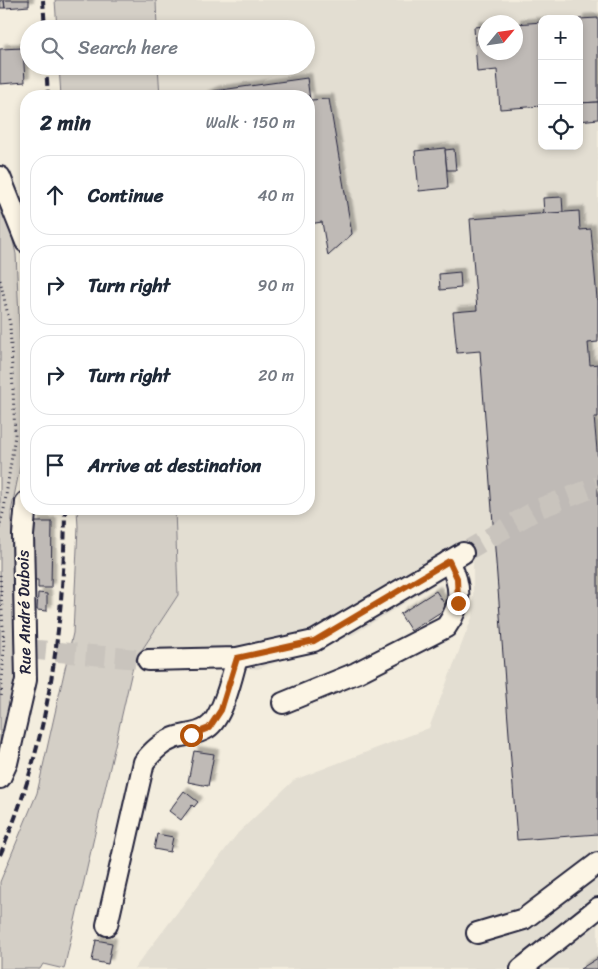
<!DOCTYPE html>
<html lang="en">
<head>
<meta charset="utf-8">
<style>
	:root { --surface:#fff; --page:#f6f6f7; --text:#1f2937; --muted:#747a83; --line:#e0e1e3 }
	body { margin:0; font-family:Sriracha,sans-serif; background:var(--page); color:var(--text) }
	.controls { position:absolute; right:15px; top:15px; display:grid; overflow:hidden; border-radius:10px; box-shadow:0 2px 8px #0003 }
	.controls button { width:45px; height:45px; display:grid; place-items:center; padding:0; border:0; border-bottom:1px solid var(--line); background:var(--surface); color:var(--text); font:25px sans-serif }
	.compass { position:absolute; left:478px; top:15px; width:45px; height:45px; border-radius:50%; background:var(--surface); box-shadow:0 2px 8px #0003; rotate:61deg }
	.stop { position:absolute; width:15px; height:15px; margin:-11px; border:4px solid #b45309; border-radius:50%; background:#fff }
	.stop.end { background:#b45309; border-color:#fff; box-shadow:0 1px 5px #0008 }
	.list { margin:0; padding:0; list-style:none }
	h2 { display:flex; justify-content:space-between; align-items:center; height:65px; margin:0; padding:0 20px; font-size:21px }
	h2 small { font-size:16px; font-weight:400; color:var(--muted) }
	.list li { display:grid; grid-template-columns:32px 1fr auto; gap:15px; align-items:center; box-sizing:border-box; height:80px; margin:0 10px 10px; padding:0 10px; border:1px solid var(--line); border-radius:20px }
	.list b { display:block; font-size:19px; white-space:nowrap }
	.list em { font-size:16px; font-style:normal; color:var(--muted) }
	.icon { flex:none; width:28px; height:28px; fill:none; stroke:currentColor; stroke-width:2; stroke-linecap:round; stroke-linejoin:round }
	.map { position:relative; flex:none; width:598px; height:969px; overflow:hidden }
	.search { position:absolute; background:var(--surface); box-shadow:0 2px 8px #0003; left:20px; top:20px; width:295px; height:55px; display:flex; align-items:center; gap:12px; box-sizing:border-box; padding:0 18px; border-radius:28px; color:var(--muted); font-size:19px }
	.panel { position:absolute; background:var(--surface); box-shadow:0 2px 8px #0003; left:20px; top:90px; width:295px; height:425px; border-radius:20px }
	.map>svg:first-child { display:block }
	.built { fill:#e3ded2; fill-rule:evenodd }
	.green { fill:#d4cfc6; stroke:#7b7880 }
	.building { fill:#bfbab6; stroke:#22223b; filter:url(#shadow) }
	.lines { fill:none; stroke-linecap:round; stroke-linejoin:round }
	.minor-tunnel { stroke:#c9c4bd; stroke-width:20; stroke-dasharray:20 10; stroke-linecap:butt }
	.minor-casing { stroke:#22223b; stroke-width:24 }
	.path { stroke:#22223b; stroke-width:3; stroke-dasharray:1 4; stroke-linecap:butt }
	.minor { stroke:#fcf5e5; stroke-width:20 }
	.rail { stroke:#22223b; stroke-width:4; stroke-dasharray:8 4; stroke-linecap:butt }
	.route { stroke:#b45309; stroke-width:6 }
	.labels { text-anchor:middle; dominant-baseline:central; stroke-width:4.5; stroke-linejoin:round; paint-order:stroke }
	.street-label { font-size:16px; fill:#22223b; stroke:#fcf5e5 }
</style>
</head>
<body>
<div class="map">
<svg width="598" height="969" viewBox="0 0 598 969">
	<defs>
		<filter id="shadow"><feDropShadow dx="4.5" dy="-4.5" stdDeviation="1" flood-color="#0004"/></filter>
	</defs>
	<rect width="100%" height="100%" fill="#f3edde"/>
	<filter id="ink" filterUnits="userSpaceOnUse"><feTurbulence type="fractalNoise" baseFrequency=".02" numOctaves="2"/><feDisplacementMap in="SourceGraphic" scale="10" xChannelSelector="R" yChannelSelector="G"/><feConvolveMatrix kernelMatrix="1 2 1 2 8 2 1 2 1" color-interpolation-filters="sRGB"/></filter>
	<g filter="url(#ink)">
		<!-- built -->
		<path class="built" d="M156,0h442v969h-464l104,-136 56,-53 135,-52 44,-113v-54l-122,75 -93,33 -124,-7 44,-68 -3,-85h134v-413h-149l-2,-30h148v-37h-149zM542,19h37v127h-37zM486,22h30v30h-30z"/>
		<!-- green -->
		<g class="green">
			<path d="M55,0h101l1,29h-100z"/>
			<path d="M59,66h99l2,30h-99z"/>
			<path d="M0,206l8,13 8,35 9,188 -14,70 5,188 -16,59z"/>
			<path d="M77,509h98l3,86 -44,67 -70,307 -21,-5 -3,5h-40v-87l37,-89 36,-160 5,-106z"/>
		</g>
		<!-- building -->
		<g class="building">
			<path d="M0,0h4l1,8h-5z"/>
			<path d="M4,0h25v6l-24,2z"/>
			<path d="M598,18v84l-19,1v-84z"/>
			<path d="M542,22v84l-42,3 -3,-39 -20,2 -3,-45 12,-1v26h30v-28z"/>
			<path d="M23,48l2,34 -25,2v-35z"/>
			<path d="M307,78l3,22 19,-1 23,135 -24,22 -6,-34 -13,2v-128h-106l11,-5z"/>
			<path d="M598,102v17l-19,2v-18z"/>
			<path d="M445,148l3,40 -29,3 -4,-40z"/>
			<path d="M454,149l2,21h-9l-2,-20z"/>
			<path d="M562,197l1,15 -19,2 -1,-16z"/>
			<path d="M579,211l1,19 11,-1 6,70h1v43l-10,1 2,22 8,-1v53h-4l4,44v373l-81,6 -37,-489 -23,2 -4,-41 24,-2 -7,-91z"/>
			<path d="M460,272l1,16 -21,2 -1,-16z"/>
			<path d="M35,522h17l-1,66h-13v-8h-5z"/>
			<path d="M436,591l11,17 -36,23 -11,-17z"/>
			<path d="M38,593l9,1v17l-10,-1z"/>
			<path d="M194,751l20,3 -6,32 -20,-4z"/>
			<path d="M184,791l14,11 -4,5 -2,-2 -11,15 -12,-9z"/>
			<path d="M157,834l16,3 -3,15 -16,-3z"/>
			<path d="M96,940l16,3 -4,21 -16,-3z"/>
			<path d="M598,958v11h-18z"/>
		</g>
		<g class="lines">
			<!-- minor-tunnel -->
			<g class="minor-tunnel">
				<path d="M463,553l77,-45 58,-22"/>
				<path d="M26,649l122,11"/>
			</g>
			<defs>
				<g id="minor">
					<path d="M0,177l26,65"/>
					<path d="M148,660l89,-2 77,-17 149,-88"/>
					<path d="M283,703l73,-30 90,-46c17,-23 15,-42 3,-66"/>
					<path d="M0,778l7,-15 19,-83 -3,-145 3,-33"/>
					<path d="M107,925l37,-163c9,-11 17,-19 30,-24 11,-4 23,-3 33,-10 16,-10 25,-52 30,-70"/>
					<path d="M477,933l47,-14 74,-56"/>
					<path d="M521,969l77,-61"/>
				</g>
			</defs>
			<!-- minor casing -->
			<use href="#minor" class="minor-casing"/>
			<!-- path -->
			<g class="path">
				<path d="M0,280l10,44 5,111 -11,74 -4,15"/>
				<path d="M0,575l4,72 -3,52"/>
			</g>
			<!-- minor -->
			<use href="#minor" class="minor"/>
			<!-- rail -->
			<g class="rail">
				<path d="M43,0l2,29"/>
				<path d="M46,66l2,30"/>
				<path d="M0,855c48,-109 64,-228 65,-346"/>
			</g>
		</g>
	</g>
	<g class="lines" filter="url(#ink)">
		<!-- route -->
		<path class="route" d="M191,735l18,-7 12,-18 16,-52 77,-17 135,-80 8,17 1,25"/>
	</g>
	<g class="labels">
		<!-- street labels -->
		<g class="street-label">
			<text transform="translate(24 612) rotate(-91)">Rue André Dubois</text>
		</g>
	</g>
</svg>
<div class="controls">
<button>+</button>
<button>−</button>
<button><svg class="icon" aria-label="locate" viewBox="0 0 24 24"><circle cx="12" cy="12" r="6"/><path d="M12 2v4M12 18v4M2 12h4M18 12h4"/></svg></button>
</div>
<svg class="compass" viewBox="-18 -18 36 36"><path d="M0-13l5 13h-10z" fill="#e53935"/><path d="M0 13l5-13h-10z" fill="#747a83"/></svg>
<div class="stop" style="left:191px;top:735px"></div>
<div class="stop end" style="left:458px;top:603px"></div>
<div class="search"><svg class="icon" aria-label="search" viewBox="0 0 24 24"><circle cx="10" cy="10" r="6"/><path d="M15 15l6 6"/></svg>Search here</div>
<section class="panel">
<h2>2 min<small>Walk · 150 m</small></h2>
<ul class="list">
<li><svg class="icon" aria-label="ahead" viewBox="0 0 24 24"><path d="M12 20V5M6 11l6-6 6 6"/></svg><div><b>Continue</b></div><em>40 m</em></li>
<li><svg class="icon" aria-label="right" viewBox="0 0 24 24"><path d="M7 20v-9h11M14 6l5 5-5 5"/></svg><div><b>Turn right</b></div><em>90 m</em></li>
<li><svg class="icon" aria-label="right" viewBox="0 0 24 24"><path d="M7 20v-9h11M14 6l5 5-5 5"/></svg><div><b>Turn right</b></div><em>20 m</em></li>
<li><svg class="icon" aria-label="arrive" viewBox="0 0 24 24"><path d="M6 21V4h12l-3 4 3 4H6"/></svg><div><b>Arrive at destination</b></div></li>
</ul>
</section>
</div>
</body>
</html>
